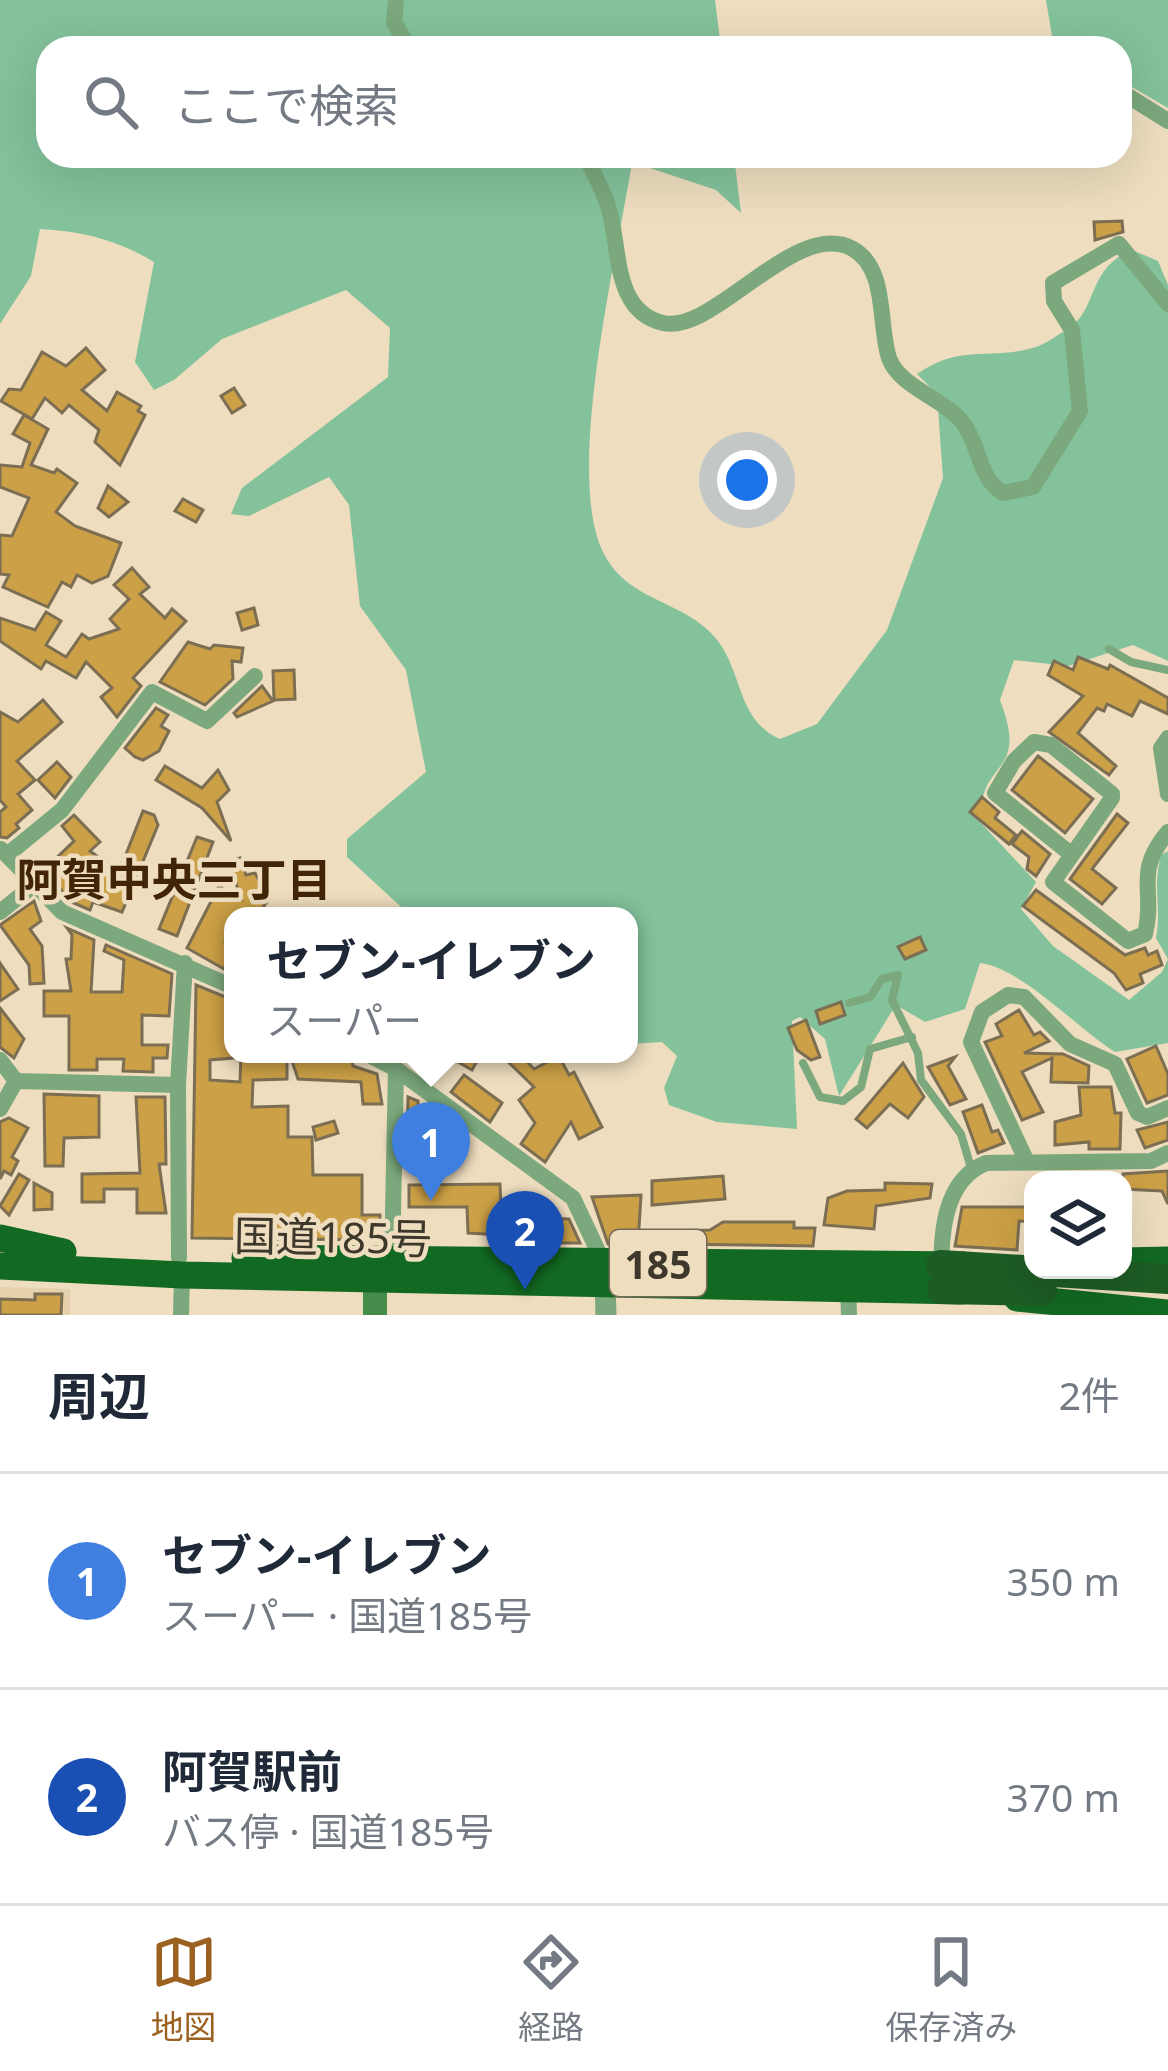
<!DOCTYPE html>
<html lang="ja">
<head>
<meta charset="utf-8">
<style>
	:root { --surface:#fff; --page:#f2f2f3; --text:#1f2937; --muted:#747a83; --line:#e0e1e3; --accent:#9b6120 }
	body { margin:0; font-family:"Noto Sans","Noto Sans JP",sans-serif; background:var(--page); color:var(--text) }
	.controls { position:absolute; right:36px; bottom:36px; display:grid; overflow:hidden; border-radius:24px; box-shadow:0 12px 48px #0002 }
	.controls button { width:108px; height:108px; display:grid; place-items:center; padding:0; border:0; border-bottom:3px solid var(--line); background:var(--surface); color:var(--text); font:60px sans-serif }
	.you { position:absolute; left:747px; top:480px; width:42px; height:42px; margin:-30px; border:9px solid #fff; border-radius:50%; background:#1a73e8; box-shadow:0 0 0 18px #1a73e833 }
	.badge { display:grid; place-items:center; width:78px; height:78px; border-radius:50%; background:var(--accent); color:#fff; font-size:39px; font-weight:700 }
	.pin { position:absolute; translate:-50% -99px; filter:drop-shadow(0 3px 6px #0008) }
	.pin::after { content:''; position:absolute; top:63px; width:42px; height:36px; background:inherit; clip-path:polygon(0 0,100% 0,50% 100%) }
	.popup { position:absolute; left:224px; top:907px; width:414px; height:156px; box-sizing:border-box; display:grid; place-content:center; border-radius:24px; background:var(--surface); filter:drop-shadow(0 3px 9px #0005); font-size:39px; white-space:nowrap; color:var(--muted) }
	.popup b { font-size:45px; color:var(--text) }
	.popup::after { content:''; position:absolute; left:50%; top:100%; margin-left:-24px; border:24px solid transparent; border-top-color:var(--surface) }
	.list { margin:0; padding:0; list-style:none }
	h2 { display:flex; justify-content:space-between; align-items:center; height:156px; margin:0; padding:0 48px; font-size:51px }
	h2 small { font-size:39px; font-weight:400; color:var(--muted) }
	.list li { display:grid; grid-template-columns:78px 1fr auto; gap:36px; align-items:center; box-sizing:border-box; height:216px; padding:0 48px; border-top:3px solid var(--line) }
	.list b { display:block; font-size:45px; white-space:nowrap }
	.list p { margin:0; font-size:39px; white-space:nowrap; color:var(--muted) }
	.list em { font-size:39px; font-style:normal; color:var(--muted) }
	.icon { flex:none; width:66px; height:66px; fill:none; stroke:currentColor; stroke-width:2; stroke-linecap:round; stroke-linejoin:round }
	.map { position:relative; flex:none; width:1168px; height:1315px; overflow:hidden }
	.search { position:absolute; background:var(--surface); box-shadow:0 12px 48px #0002; left:36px; right:36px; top:36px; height:132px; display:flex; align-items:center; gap:30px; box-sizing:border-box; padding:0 42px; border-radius:36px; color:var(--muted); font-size:45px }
	.sheet { height:588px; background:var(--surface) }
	nav { display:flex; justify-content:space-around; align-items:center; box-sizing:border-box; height:168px; border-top:3px solid var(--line); background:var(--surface); font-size:33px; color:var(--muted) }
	nav a { display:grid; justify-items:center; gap:6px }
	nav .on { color:var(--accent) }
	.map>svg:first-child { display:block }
	.built { fill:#e5d1ac }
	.green { fill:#83c29b }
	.building { fill:#cca046; stroke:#7c6e53; stroke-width:3 }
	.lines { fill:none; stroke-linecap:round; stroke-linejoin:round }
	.service { stroke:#7ba87c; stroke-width:8 }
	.minor { stroke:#7ba87c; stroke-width:16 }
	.tertiary { stroke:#7ba87c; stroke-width:21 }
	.secondary { stroke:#458c4a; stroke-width:24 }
	.trunk { stroke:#126922; stroke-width:27 }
	.motorway { stroke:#1e5c25; stroke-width:30 }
	.labels { text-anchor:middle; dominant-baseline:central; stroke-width:9; stroke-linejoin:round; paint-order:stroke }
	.shield { fill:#eeddbf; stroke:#736957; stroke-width:3 }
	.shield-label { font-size:39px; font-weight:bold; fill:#3e372b }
	.street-label { font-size:42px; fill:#3e372b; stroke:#eeddbf }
	.neighbourhood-label { font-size:45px; font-weight:bold; fill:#412506; stroke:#eeddbf }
</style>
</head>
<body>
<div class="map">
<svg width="1168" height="1315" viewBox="0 0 1168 1315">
	<rect width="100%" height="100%" fill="#eeddbf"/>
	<!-- built -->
	<path class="built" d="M0,1287l70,2v26h-70z"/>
	<!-- green -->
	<g class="green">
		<path d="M0,0h715l6,48h-673v108h686l7,57 -25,-23 -84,-28c-14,91 -69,314 -28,392 25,49 83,46 114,87 25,33 19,79 62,98l37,-15 70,-94 56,-152 -6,-84 -20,-20c44,-31 74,-13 119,-27 10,-3 23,-13 33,-19 29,-19 18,-60 63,-78l26,11 10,24v376l-35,-16 -65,21 -54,-6 -14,40c30,78 -21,56 -20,122l56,60 -15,27 32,37 76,54 33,-28 6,-13 -12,-21c6,-31 -4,-49 5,-83l7,-4v192l-53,9c-38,-24 -95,-85 -135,-89l-15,46 -40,13 -29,-17 -57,91 -14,-57 -25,-22 -8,4 5,108 -80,-7 -48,-17 -5,-17 13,-32 -15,-14 -33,2v-128h-218l-64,-59v-18l79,-67 -20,-102 -46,-64 -11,-101 -20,-28 -80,39 -18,-2 11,-26 146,-111 2,-49 -44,-38 -124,49 -48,41 -20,10 -19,-28 19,-100c-37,-22 -72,-31 -114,-33l-9,47 -31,48z"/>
		<path d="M1046,0h122v108l-48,-28v-32h-66z"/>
	</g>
	<!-- building -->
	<g class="building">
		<path d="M1122,221l1,11 -28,8 -1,-18z"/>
		<path d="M86,348l19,22 -23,20 25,21 10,-19 24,14 -3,5 7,4 -25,50 -25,-23 4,-12 -30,-25 -7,8 -17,-15 -13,21 -31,-18 8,-12 12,1 21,-38 24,14z"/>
		<path d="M234,388l11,17 -13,8 -11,-17z"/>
		<path d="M24,415l24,14 -17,36 23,8 3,-4 20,14 -21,29 19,14 46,17 -13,33 -16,7 -15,-8 -6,12 -9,-5 -14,25 -45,-20 6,-12 -9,-1v-39l12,1 17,-38 -29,-11v-22l22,2 8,-24 -17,-9z"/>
		<path d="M108,486l20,16 -19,15 -11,-9z"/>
		<path d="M183,499l20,11 -7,12 -21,-11z"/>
		<path d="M132,568l17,19 -9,7 25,24 7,-9 14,12 -53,57 8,8 -24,31 -16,-20 11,-9 -26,-26 -10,16 -30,-17 -5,8 -41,-28v-23l35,12 11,-18 15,9 -15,24 20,12 16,-23 7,5 30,-10 -9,-10 19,-20 -15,-14z"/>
		<path d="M254,608l4,17 -16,5 -5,-17z"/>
		<path d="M188,642l22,7 4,-4 29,3 -2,14 -9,-1 1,18 -28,26 -45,-23z"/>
		<path d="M1078,657l30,12 2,-4 58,33v16l-28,-13 -8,15 -25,-12 -3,7 -7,-3 -19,25 38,33 -7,9 -60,-43 34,-36 -35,-21 6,-14 19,9z"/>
		<path d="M294,670l1,29 -21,1 -1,-29z"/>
		<path d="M262,686l11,15 -36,16 -3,-4z"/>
		<path d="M43,700l19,22 -45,39 18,19 -17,14 14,16 -16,14 3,4 -12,10 -7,-1v-25l6,-5 -6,-7v-88l18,10z"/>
		<path d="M156,708l12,7 -7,11 8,5 -10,20 -16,9 -8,-3 -10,-9z"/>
		<path d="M1038,756l55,43 -28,34 -53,-43z"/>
		<path d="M57,762l14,15 -16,21 -17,-18z"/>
		<path d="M165,766l37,22 16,-18 11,20 -12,12 14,39 -29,-33 -46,-28z"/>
		<path d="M982,797l17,15 -4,6 21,17 -7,9 -39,-32z"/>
		<path d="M143,811l11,4 4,10 -36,87 -29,-10 -3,8 -21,-9 -23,-33 28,-27 -12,-15 12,-11 26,27 -10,9 29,21z"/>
		<path d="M1117,814l11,9 -36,46 24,19 -14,16 -32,-25z"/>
		<path d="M1022,831l28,23 -14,22 -9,-7 2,-12 -17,-13z"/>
		<path d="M197,837l16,5 -36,94 -18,-7z"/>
		<path d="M240,858l6,17 9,-2 14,26 -8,11 12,6h-40l-8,26 8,8 -9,19 -37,-21 32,-62 22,13 -12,-37z"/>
		<path d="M1036,890l89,65 20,-7 3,7 9,-4 5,14 -22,9 3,9 -17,7 -12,-17 -91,-67z"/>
		<path d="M34,901l7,20 -11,8 12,17 2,37 -14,1 -1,-19 -29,-40z"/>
		<path d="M67,928l27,12 -3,52h31l2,-32 -20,-9 2,-6 66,29 -3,42 -27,-1v30h26l-1,13h-14v14l-30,-1 1,-12h-27v11h-28v-54h-25v-25h27l-5,-32h5l1,-24z"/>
		<path d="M920,937l6,13 -21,9 -7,-12z"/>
		<path d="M0,963l18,26 -18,12z"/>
		<path d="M196,985l37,15v58l-23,2v20l30,2 1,-28 46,1v24l-34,1 -1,27 36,-1v31h24l1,38h49v40h18v25l-188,-2z"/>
		<path d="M841,1002l4,13 -25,9 -4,-13z"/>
		<path d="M0,1008l24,31 -10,19 -14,-11z"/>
		<path d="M1019,1010l15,25 6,-3 9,9 -25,12 39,1 26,12 -1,17 -37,-1 1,-24 -30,14 21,40 -21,8 -37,-78 17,-6 -6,-12z"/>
		<path d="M806,1020l14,37 -9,3 -14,-10 -9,-22z"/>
		<path d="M1156,1046l12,28v21l-21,8 -20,-44z"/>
		<path d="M351,1054l2,12 24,8 5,30h-19l-2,-22 -63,-3 -8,-24z"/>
		<path d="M444,1054h37l-9,16z"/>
		<path d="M500,1054h20l14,15 25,-13 10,19 5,-3 28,55 -23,12 -8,-17 -26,40 -24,-18 14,-21 -16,-23 15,-13z"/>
		<path d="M955,1057l-7,9 18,33 -16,6 -22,-38z"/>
		<path d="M903,1063l21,34 -16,21 -18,-14 -23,24 -11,-9z"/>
		<path d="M464,1075l38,28 -12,19 -39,-30z"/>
		<path d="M1079,1087h32l4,26h6l-1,36h-31v-7l-34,3v-23l26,-7z"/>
		<path d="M44,1094l55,2v41l-35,1 -1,28h-18z"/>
		<path d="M136,1097h29l1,67h-7l7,49h-29v-24h-33v13h-22v-28l58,-1z"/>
		<path d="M408,1097l10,4v11l21,4 4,36 -15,-2 -1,13 -20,-2z"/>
		<path d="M982,1105l10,27 6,-2 6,13 -26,10 -15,-41z"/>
		<path d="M9,1118l19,10 -16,29 6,4 -7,14 -7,-4 -4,8v-57z"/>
		<path d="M334,1121l4,12 -22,7 -3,-13z"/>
		<path d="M1168,1122v18l-23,8 -8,-18z"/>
		<path d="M1168,1171v33l-6,-13 -39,-2v-15z"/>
		<path d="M19,1174l10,6 -20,35 -9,-9z"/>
		<path d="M723,1176l2,23 -73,6v-24z"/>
		<path d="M34,1183l18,10v16l-18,1z"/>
		<path d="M885,1183l47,1 -2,14 -54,8 -2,23 -50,-4 4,-27 19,-7 38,-1z"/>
		<path d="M500,1184l2,51 -34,-2 -1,-26h-58v-22z"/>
		<path d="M641,1195l-3,49h-30l-16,-47z"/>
		<path d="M962,1207h71v15l-14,-1 -2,29 -62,-4z"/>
		<path d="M538,1218l31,1 11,24h-40z"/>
		<path d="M723,1222h71v6h21l-2,18 -144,-2 1,-13 40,-1z"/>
		<path d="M35,1294h27l-1,21h-61v-16l35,1z"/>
	</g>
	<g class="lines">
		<!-- service -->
		<g class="service">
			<path d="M1109,649l22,13 37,8"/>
			<path d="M849,1003l21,-6 12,-18 16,-4 -6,25 26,53 3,27 40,54 10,34"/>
			<path d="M803,1063l17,34 23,4 18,-14 9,-38 42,-12"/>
		</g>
		<!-- minor -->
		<g class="minor">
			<path d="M396,0l-2,22 15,26"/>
			<path d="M1120,91l48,30"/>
			<path d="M586,156c7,17 17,33 22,50 13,38 3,105 55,117 51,12 133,-106 190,-74 35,20 25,75 36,109 10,29 56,41 74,65 17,22 15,55 40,70l30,-6 47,-76 -8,-81 -18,-29 -1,-18 66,-39 49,60"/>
			<path d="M1168,738l-7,10 7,46"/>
			<path d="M1,849l61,63 171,75"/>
			<path d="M7,855l55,-45 90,-118 55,29 48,-45"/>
			<path d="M1072,855l-77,-62 19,-32 20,-19 17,3 61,49v4l-59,84 75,59 17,-7c11,-43 -12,-61 23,-102"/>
			<path d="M0,912l36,-29"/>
			<path d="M367,1054l29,15 177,129 31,66"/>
			<path d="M0,1060l16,21"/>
			<path d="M16,1081l162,4"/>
			<path d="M0,1109l16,-28"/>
			<path d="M1027,1162l-56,-120 11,-30 26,-17 16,2 46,47 45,20 23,49 9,4 21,-9"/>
			<path d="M179,1258l-1,-173 7,-122"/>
			<path d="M392,1260l4,-191"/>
			<path d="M941,1273c0,-40 3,-93 45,-110l165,-2 17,-8"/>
			<path d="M848,1286l1,29"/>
			<path d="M181,1315l1,-40"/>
		</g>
		<!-- tertiary -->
		<path class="tertiary" d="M605,1282l1,33"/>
		<!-- secondary -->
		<path class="secondary" d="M375,1315v-52"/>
		<!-- trunk -->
		<g class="trunk">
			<path d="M0,1238l63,14"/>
			<path d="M245,1258l718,7"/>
			<path d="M1123,1261l45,-1"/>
			<path d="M0,1266l182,9 779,16"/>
			<path d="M1017,1298l151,15"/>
		</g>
		<!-- motorway -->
		<g class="motorway">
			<path d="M941,1265l227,14"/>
			<path d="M942,1289l100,2"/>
		</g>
	</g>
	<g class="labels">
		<!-- shield labels -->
		<rect class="shield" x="610" y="1230" width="96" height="66" rx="9"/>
		<g class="shield-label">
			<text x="658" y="1263">185</text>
		</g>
		<!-- street labels -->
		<g class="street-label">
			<text transform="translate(333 1236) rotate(1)">国道185号</text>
		</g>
		<!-- neighbourhood labels -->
		<g class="neighbourhood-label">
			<text x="174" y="878">阿賀中央三丁目</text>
		</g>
	</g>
</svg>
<div class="controls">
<button><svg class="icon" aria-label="layers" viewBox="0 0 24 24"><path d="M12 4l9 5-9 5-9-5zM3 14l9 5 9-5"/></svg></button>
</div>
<div class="you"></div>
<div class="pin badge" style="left:431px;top:1201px;background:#3f7fe0">1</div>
<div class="popup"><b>セブン-イレブン</b>スーパー</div>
<div class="pin badge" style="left:525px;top:1290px;background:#1a4fb4">2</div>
<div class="search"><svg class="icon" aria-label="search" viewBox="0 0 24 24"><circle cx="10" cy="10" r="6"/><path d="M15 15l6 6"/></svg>ここで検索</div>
</div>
<section class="sheet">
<h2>周辺<small>2件</small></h2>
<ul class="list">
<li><span class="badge" style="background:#3f7fe0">1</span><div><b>セブン-イレブン</b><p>スーパー · 国道185号</p></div><em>350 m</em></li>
<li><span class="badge" style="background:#1a4fb4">2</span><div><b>阿賀駅前</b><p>バス停 · 国道185号</p></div><em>370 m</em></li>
</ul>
</section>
<nav>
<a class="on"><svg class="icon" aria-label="map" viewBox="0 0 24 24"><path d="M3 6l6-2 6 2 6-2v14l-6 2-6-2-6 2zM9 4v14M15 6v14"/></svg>地図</a>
<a><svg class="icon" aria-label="directions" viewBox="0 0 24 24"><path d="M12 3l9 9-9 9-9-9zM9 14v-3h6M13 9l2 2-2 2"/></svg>経路</a>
<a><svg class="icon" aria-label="saved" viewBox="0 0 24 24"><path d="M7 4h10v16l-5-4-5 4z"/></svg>保存済み</a>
</nav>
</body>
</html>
